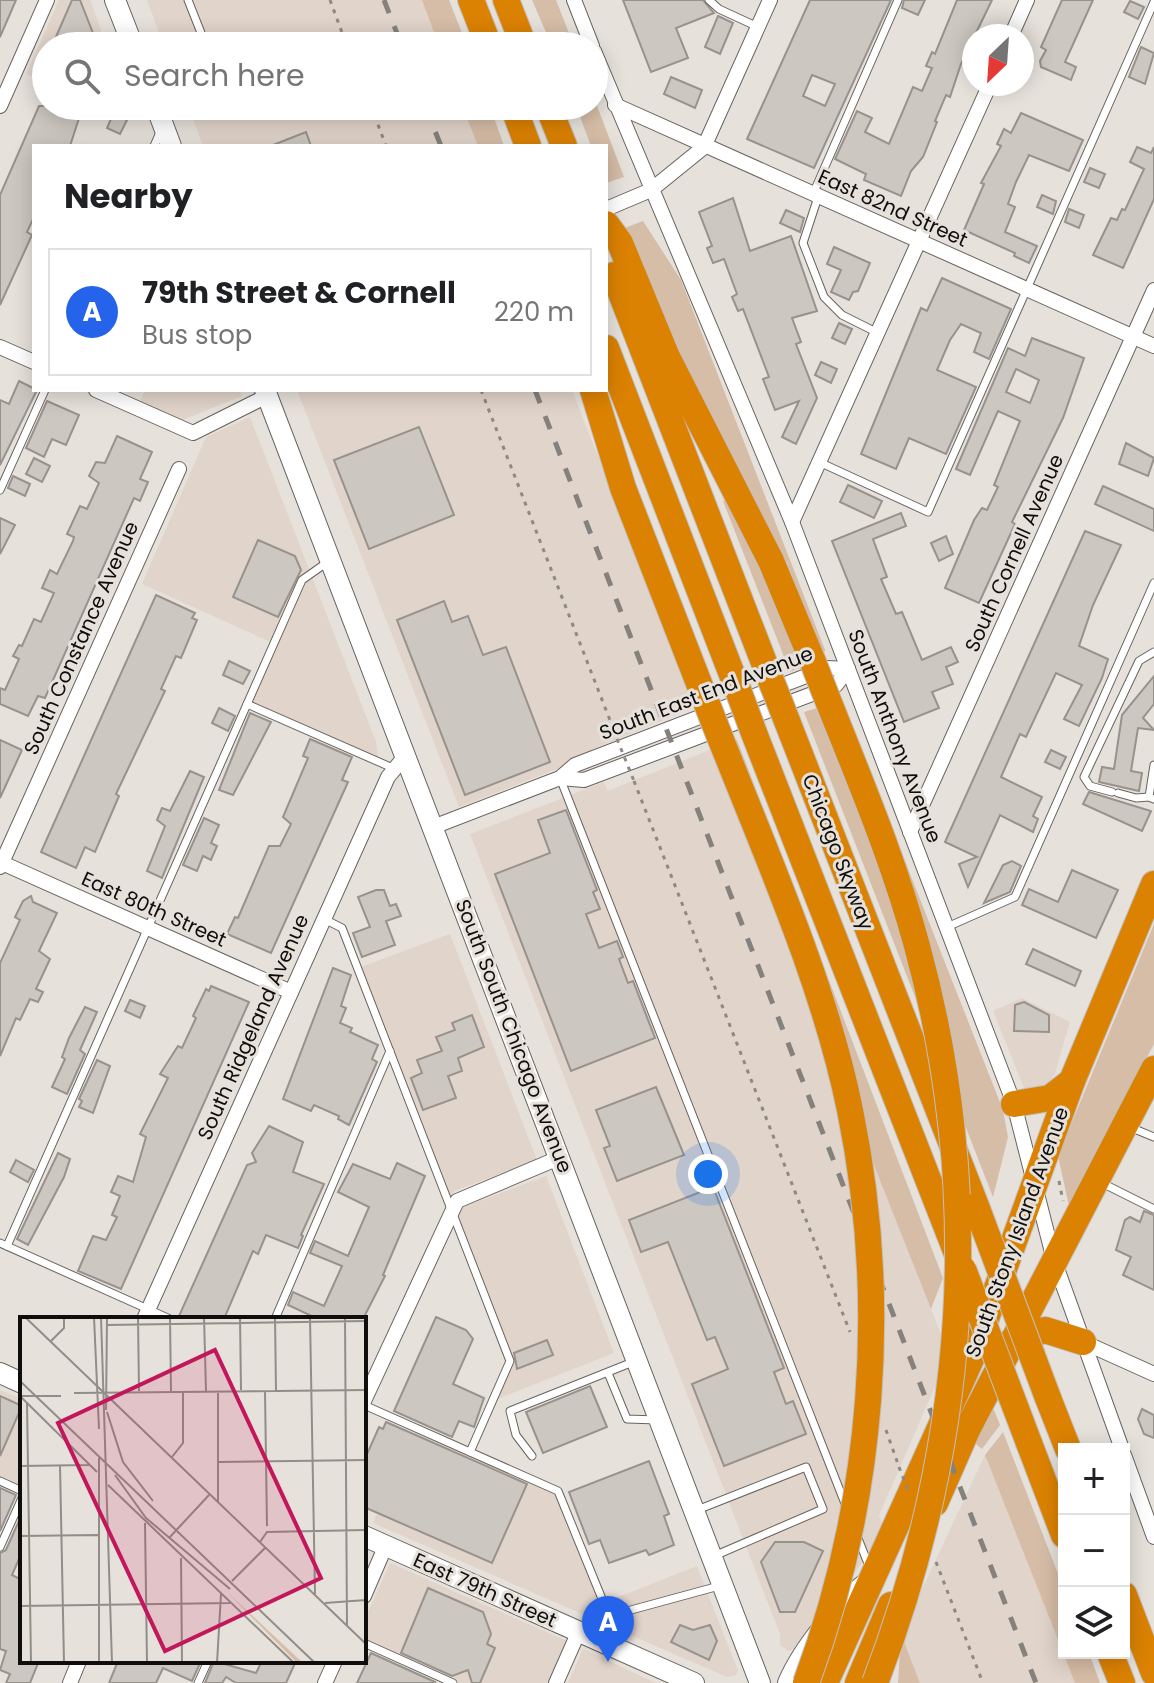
<!DOCTYPE html>
<html lang="en">
<head>
<meta charset="utf-8">
<style>
	:root { --surface:#fff; --page:#f6f6f6; --text:#202124; --muted:#757577; --line:#e0e0e0; --accent:#2563eb }
	body { margin:0; font-family:Poppins,sans-serif; background:var(--page); color:var(--text) }
	.controls { position:absolute; right:24px; bottom:24px; display:grid; overflow:hidden; border-radius:0px; box-shadow:0 4px 20px #0003 }
	.controls button { width:72px; height:72px; display:grid; place-items:center; padding:0; border:0; border-bottom:2px solid var(--line); background:var(--surface); color:var(--text); font:40px sans-serif }
	.compass { position:absolute; left:962px; top:24px; width:72px; height:72px; border-radius:50%; background:var(--surface); box-shadow:0 4px 20px #0003; rotate:205deg }
	.you { position:absolute; left:708px; top:1174px; width:28px; height:28px; margin:-20px; border:6px solid #fff; border-radius:50%; background:#1a73e8; box-shadow:0 0 0 12px #1a73e833 }
	.badge { display:grid; place-items:center; width:52px; height:52px; border-radius:50%; background:var(--accent); color:#fff; font-size:26px; font-weight:700 }
	.pin { position:absolute; translate:-50% -66px; filter:drop-shadow(0 2px 4px #0008) }
	.pin::after { content:''; position:absolute; top:42px; width:28px; height:24px; background:inherit; clip-path:polygon(0 0,100% 0,50% 100%) }
	.list { margin:0; padding:0; list-style:none }
	h2 { display:flex; justify-content:space-between; align-items:center; height:104px; margin:0; padding:0 32px; font-size:34px }
	h2 small { font-size:26px; font-weight:400; color:var(--muted) }
	.list li { display:grid; grid-template-columns:52px 1fr auto; gap:24px; align-items:center; box-sizing:border-box; height:128px; margin:0 16px 16px; padding:0 16px; border:2px solid var(--line); border-radius:0px }
	.list b { display:block; font-size:30px; white-space:nowrap }
	.list p { margin:0; font-size:26px; white-space:nowrap; color:var(--muted) }
	.list em { font-size:26px; font-style:normal; color:var(--muted) }
	.icon { flex:none; width:44px; height:44px; fill:none; stroke:currentColor; stroke-width:2; stroke-linecap:round; stroke-linejoin:round }
	.map { position:relative; flex:none; width:1154px; height:1683px; overflow:hidden }
	.search { position:absolute; background:var(--surface); box-shadow:0 4px 20px #0003; left:32px; top:32px; width:576px; height:88px; display:flex; align-items:center; gap:20px; box-sizing:border-box; padding:0 28px; border-radius:44px; color:var(--muted); font-size:30px }
	.panel { position:absolute; background:var(--surface); box-shadow:0 4px 20px #0003; left:32px; top:144px; width:576px; height:248px; border-radius:0px }
	.map>svg:first-child { display:block }
	.built { fill:#e1d4ca }
	.green { fill:#d6bda7 }
	.building { fill:#cdc7c1; stroke:#98928c; stroke-width:2; fill-rule:evenodd }
	.lines { fill:none; stroke-linecap:round; stroke-linejoin:round }
	.lane-casing { stroke:#68635e; stroke-width:9 }
	.street-casing { stroke:#68635e; stroke-width:16 }
	.secondary-casing { stroke:#68635e; stroke-width:22 }
	.highway-casing { stroke:#c1c0c0; stroke-width:28 }
	.path { stroke:#8d8985; stroke-width:3; stroke-dasharray:4 6; stroke-linecap:butt }
	.lane { stroke:#fff; stroke-width:7 }
	.street { stroke:#fff; stroke-width:14 }
	.secondary { stroke:#fff; stroke-width:20 }
	.highway { stroke:#dc8202; stroke-width:26 }
	.rail { stroke:#85817d; stroke-width:5; stroke-dasharray:14 14; stroke-linecap:butt }
	.highway-bridge-casing { stroke:#c1c0c0; stroke-width:28; stroke-linecap:butt }
	.path-bridge { stroke:#8d8985; stroke-width:3; stroke-dasharray:4 6; stroke-linecap:butt }
	.highway-bridge { stroke:#dc8202; stroke-width:26 }
	.labels { text-anchor:middle; dominant-baseline:central; stroke-width:6; stroke-linejoin:round; paint-order:stroke }
	.street-label { font-size:20px; fill:#100e0c; stroke:#e7e1db }
	.inset-road { fill:none; stroke:#918d88; stroke-width:2 }
	.view { fill:#c2185b; fill-opacity:0.15; stroke:#c2185b; stroke-width:4 }
	.inset-edge { fill:none; stroke:#100e0c; stroke-width:4 }
</style>
</head>
<body>
<div class="map">
<svg width="1154" height="1683" viewBox="0 0 1154 1683">
	<rect width="100%" height="100%" fill="#e7e1db"/>
	<!-- built -->
	<g class="built">
		<path d="M59,0h31l17,46h-61v36l-20,-8z"/>
		<path d="M147,0h275l17,46h-275z"/>
		<path d="M188,106h274l16,40h-275z"/>
		<path d="M145,390h94l3,6 -62,25 -40,-19z"/>
		<path d="M297,390h275l124,317 -104,42 1,6 -134,52z"/>
		<path d="M250,417l126,325 3,22 -132,-60 26,-61 -131,-59 64,-147z"/>
		<path d="M712,749l237,606 -70,160 4,12 -11,22 -71,97 -12,5 -9,-6v-11l-310,-800 134,-52 4,9z"/>
		<path d="M450,934l87,226 -83,31 -6,10 -90,-233z"/>
		<path d="M1022,998l48,24 -15,51 -9,17 -13,4 -9,-6 -31,-77z"/>
		<path d="M546,1176l68,177 -122,48 18,-40 -54,-139 5,-14z"/>
		<path d="M0,1390l22,9v92l-22,-10z"/>
		<path d="M416,1428l142,63 45,112 94,-37 41,105 -2,4 -9,2 -354,-154z"/>
		<path d="M985,1455l90,228h-155l-19,-49z"/>
		<path d="M390,1563l177,78 -19,42h-95l-89,-40v-22z"/>
		<path d="M583,1649l73,34h-88z"/>
	</g>
	<!-- green -->
	<g class="green">
		<path d="M422,0h27l18,46h-28z"/>
		<path d="M532,0h24l18,46h-22z"/>
		<path d="M594,98l30,79 -18,6v-37h-15l-15,-40h18z"/>
		<path d="M462,106h28l14,40h-26z"/>
		<path d="M643,221l38,59 144,370 -2,8 -36,-96 -3,1 -101,-195 -61,-139z"/>
		<path d="M727,499l35,66 41,102 -13,5 -67,-171z"/>
		<path d="M842,701l161,409 5,27 -15,60 -189,-485z"/>
		<path d="M737,740l206,538 -12,31 -63,-159 -135,-409z"/>
		<path d="M1154,924v120l-85,162 -11,-50z"/>
		<path d="M992,1405l8,20 -18,24 -7,-6z"/>
		<path d="M1003,1432l61,157v64h25l11,30h-25l-90,-228z"/>
		<path d="M901,1634l19,49h-22z"/>
	</g>
	<!-- building -->
	<g class="building">
		<path d="M0,0h16l-16,37z"/>
		<path d="M72,0h8l18,46h-46z"/>
		<path d="M623,0h80l11,13 -38,15 12,30 -37,14z"/>
		<path d="M810,0h81l-77,168 -67,-29zM812,75l23,9 -10,22 -22,-10z"/>
		<path d="M904,0h21l-7,15 -16,-7z"/>
		<path d="M957,0h35l-31,64 -11,33 -4,-2 -11,26 2,1 -14,35 -12,14 -10,25 -37,-16 2,-6 -31,-15 22,-48 15,7 -7,14 24,12 24,-57 9,4 10,-23 -6,-2 6,-14 3,2z"/>
		<path d="M1062,0h31l-28,62 11,5 -5,13 -30,-13 -1,-6 6,-11 -5,-3z"/>
		<path d="M1130,1l14,6 -6,12 -14,-7z"/>
		<path d="M718,16l15,7 -13,31 -15,-7z"/>
		<path d="M1141,47l13,6 -9,31 -16,-7z"/>
		<path d="M671,77l31,13 -7,18 -31,-14z"/>
		<path d="M39,106h44l-13,40h-36v71l-7,15 5,3 -32,70v-110z"/>
		<path d="M1021,113l62,27 -14,31 -40,-16 -13,27 -8,22 7,3 -10,25 32,14 -8,17 -15,-7 1,-3 -51,-23 20,-46 -3,-1 20,-37 -4,-2 7,-15 7,4z"/>
		<path d="M113,114l14,6 -7,14 -13,-6z"/>
		<path d="M306,132l5,14h-38v-1z"/>
		<path d="M1137,147l14,6 3,-6v52l-31,69 -30,-13 18,-37 6,2 5,-11 3,1 19,-41 -14,-7z"/>
		<path d="M1090,168l15,6 -6,14 -15,-6z"/>
		<path d="M1042,195l14,6 -3,13 -16,-7z"/>
		<path d="M733,198l17,53 41,-15 26,75 -25,7 9,24 -5,2 21,54 -21,46 -14,-7 17,-36 -24,9 -12,-31 6,-2 -26,-68 -5,2 -6,-14 5,-3 -13,-35 -11,4 -6,-15 5,-2 -13,-34z"/>
		<path d="M1069,209l15,6 -5,13 -14,-6z"/>
		<path d="M786,210l18,8 -4,14 -20,-9z"/>
		<path d="M834,247l36,16 -12,28 -5,1 -4,8 -18,-8 10,-22 -14,-6z"/>
		<path d="M942,278l69,31 -22,50 -15,-7 7,-19 -20,-9 -11,16 -13,30 39,17 -30,67 -37,-16 -13,31 -35,-15 60,-146 6,3z"/>
		<path d="M839,323l13,6 -7,15 -13,-6z"/>
		<path d="M1032,338l52,20 -21,60 -51,104 3,2 -36,79 -34,-15 29,-68 8,-12 5,2 11,-23 -4,-2 26,-64 -22,-10 -28,64 -14,-6 52,-121 17,8zM1016,369l23,11 -9,23 -24,-11z"/>
		<path d="M821,362l16,7 -6,14 -16,-8z"/>
		<path d="M19,381l18,9 -37,75v-65l9,4z"/>
		<path d="M47,401l32,14 -13,30 -14,-6 -8,18 -18,-9z"/>
		<path d="M419,427l35,88 -85,34 -35,-89z"/>
		<path d="M117,436l35,16 -12,27 8,3 -8,19 -6,-3 -89,200 -7,-2 -10,20 -28,-12v-16l5,2 14,-31 -6,-3 6,-11 3,1 12,-27 7,3 13,-29 -12,-5 8,-18 7,4 16,-33 1,-4 -7,-3 13,-28 7,3 12,-26 -10,-7 7,-14 9,1z"/>
		<path d="M1126,443l28,15 -6,18 -29,-12z"/>
		<path d="M34,458l16,8 -8,16 -16,-8z"/>
		<path d="M13,476l17,8 -5,12 -17,-8z"/>
		<path d="M848,485l34,16 -8,17 -34,-16z"/>
		<path d="M1103,486l51,23v22l-59,-27z"/>
		<path d="M901,513l5,13 -33,13 14,38 -6,2 15,35 6,-2 20,48 29,-13 7,15 -12,5 7,17 -21,8 7,16 -35,14 -72,-181z"/>
		<path d="M0,518l15,7 -15,29z"/>
		<path d="M1085,531l36,14 -28,60 -14,41 29,13 -6,19 -23,48 -15,-7 18,-34 -26,-12 -30,64 -6,-3 -19,43 41,20 -9,19 5,3 -5,13 -33,-17 -32,72 -9,-23 18,-7 -32,-15z"/>
		<path d="M946,536l7,18 -14,7 -8,-18z"/>
		<path d="M258,540l37,16 6,14 -23,47 -45,-20z"/>
		<path d="M156,595l39,18 -3,5 5,2 -16,38 -5,-2 -15,33 4,2 -49,103 3,2 -24,56 -10,-5 -9,21 -35,-16z"/>
		<path d="M444,601l8,21 16,-6 15,39 23,-8 44,115 -85,33 -68,-175z"/>
		<path d="M229,661l21,10 -7,13 -20,-9z"/>
		<path d="M1154,676v28l-11,14 11,12 -16,-2 -7,43 11,2 -3,18 -40,-9 3,-15 12,2 8,-54z"/>
		<path d="M219,708l16,8 -7,15 -16,-8z"/>
		<path d="M250,713l21,9 -38,73 -14,-5z"/>
		<path d="M310,739l42,18 -10,23 6,2 -77,171 -44,-19 8,-17 3,1 31,-72h11l11,-22 -8,-7 25,-59 -5,-2z"/>
		<path d="M0,740l22,10 -22,48z"/>
		<path d="M1051,750l15,7 -6,12 -15,-7z"/>
		<path d="M190,771l14,6 -42,101 -15,-7 18,-45 -8,-6 5,-12 8,3z"/>
		<path d="M1089,792l62,19 -9,20 -59,-27z"/>
		<path d="M566,810l31,80 -4,2 7,17 -14,5 13,34 18,-7 6,16 -4,2 9,24 5,-2 22,57 -84,33 -76,-197 55,-21 -12,-33z"/>
		<path d="M204,818l15,7 -8,18 6,3 -6,14 -8,-4 -6,15 -14,-6z"/>
		<path d="M1012,861l9,5 -11,26 -26,11 19,-38z"/>
		<path d="M1072,870l46,20 -22,48 -74,-33 7,-16 29,13z"/>
		<path d="M376,890h8l6,16 6,-2 5,12 -15,5 9,24 -33,12 -9,-24 17,-6 -12,-30z"/>
		<path d="M31,896l2,6 24,11 -18,38 11,8 -14,30 7,3 -5,10 -8,-3 -10,21 -4,-2 -16,38v-93l20,-43 -5,-3 8,-16z"/>
		<path d="M1033,949l48,22 -6,15 -49,-22z"/>
		<path d="M333,968l18,7 -10,31 5,2 -6,15 12,5 -2,4 28,13 -6,14 5,3 -28,63 -11,-6 1,-3 -25,-11 -3,6 -28,-12z"/>
		<path d="M211,986l38,16 -128,287 -43,-18 15,-35 13,4 11,-23 -5,-2 8,-19 -9,-4 7,-16 15,6 13,-45 -6,-3 28,-56 -8,-4 18,-28 4,2 14,-30 -3,-2 13,-27 3,2z"/>
		<path d="M130,1000l15,6 -5,12 -15,-7z"/>
		<path d="M1024,1002l25,13v17l-35,-1 1,-26z"/>
		<path d="M85,1007l12,5 -17,38 5,4 -18,40 -15,-7 13,-28 -3,-2 7,-19z"/>
		<path d="M472,1015l12,32 -26,11 4,13 -14,5 8,22 -33,12 -12,-32 11,-5 -5,-13 25,-9 -6,-14 19,-7 -3,-7z"/>
		<path d="M97,1060l13,6 -17,47 -14,-6 3,-6 -3,-2z"/>
		<path d="M656,1087l28,68 -67,26 -13,-33 6,-2 -14,-36z"/>
		<path d="M269,1126l34,16 -10,30 31,12 -23,51 2,1 -5,12 -32,-13 -8,19 -5,-3 -29,68 -45,-3 68,-151 9,-3 -4,-9z"/>
		<path d="M58,1153l12,6 -6,18 -36,68 -11,-6z"/>
		<path d="M16,1160l18,10 -6,12 -18,-10z"/>
		<path d="M397,1163l28,13 -42,99 2,1 -22,43h-45l-30,-14 5,-13 31,14 18,-40 -32,-13 5,-12 33,15 21,-49 -31,-15 15,-28 37,15z"/>
		<path d="M713,1187l71,181 -10,4 12,32 7,-3 13,33 -82,32 -32,-82 36,-15 -13,-32 -8,3 -39,-98 -27,10 -12,-32z"/>
		<path d="M1144,1211l10,4v75l-31,-15 8,-18 -15,-7 9,-30 5,-3 10,5z"/>
		<path d="M436,1317l30,13 7,9 -20,45 31,14 -10,29 -15,-6 -7,16 -58,-26z"/>
		<path d="M547,1340l6,15 -36,14 -3,-16z"/>
		<path d="M590,1386l17,41 -64,26 -17,-41z"/>
		<path d="M0,1396l22,10 -22,50z"/>
		<path d="M1142,1409l12,6v23l-10,-4 -6,-15z"/>
		<path d="M386,1422l141,62 -35,79 -128,-56v-46l15,-34 4,2z"/>
		<path d="M649,1461l20,53 -5,2 10,29 -25,10 -3,-5 -37,13 -9,-23 -11,4 -20,-52z"/>
		<path d="M0,1488l16,7 -16,36z"/>
		<path d="M22,1514v38l-10,23 10,5v81h17l-9,22h-24l4,-9 -10,-4 6,-19 -6,-2v-96l6,-3z"/>
		<path d="M775,1542h29l19,9 -28,61h-15l-19,-50z"/>
		<path d="M428,1588l55,24 8,22 -4,10 8,4 -15,35h-8l-4,-13 -16,6 -51,-23z"/>
		<path d="M680,1625l13,5 17,-5 7,16 -8,19 -38,-18z"/>
		<path d="M371,1653l64,29v1h-78z"/>
		<path d="M118,1661h83l-9,20 -29,-13 -7,15h-47z"/>
		<path d="M214,1661l42,12 6,-12h34l-10,22h-50l-10,-6 -4,6h-17z"/>
	</g>
	<g class="lines">
		<defs>
			<g id="lane">
				<path d="M188,0l17,43"/>
				<path d="M709,0l10,9 39,18"/>
				<path d="M154,146l7,-16"/>
				<path d="M813,194l85,-194"/>
				<path d="M818,197l-15,46 21,54 18,18 36,18"/>
				<path d="M819,462l109,50 226,-510"/>
				<path d="M0,490l45,-100"/>
				<path d="M247,704l148,65"/>
				<path d="M1154,765l-5,32 5,2"/>
				<path d="M560,778l286,728"/>
				<path d="M1112,792l-22,-6 -6,-9 55,-116 15,-9"/>
				<path d="M1118,793l18,5 13,-1"/>
				<path d="M324,919l18,9 168,433 -40,91"/>
				<path d="M947,927l68,-30 139,-314"/>
				<path d="M1132,1128l22,9"/>
				<path d="M1102,1183l52,26"/>
				<path d="M0,1243l170,76"/>
				<path d="M7,1246l295,-666 27,-19"/>
				<path d="M275,1319l115,-268"/>
				<path d="M608,1373l19,46 31,1"/>
				<path d="M364,1405l194,86 51,125 -9,21"/>
				<path d="M532,1456l-16,-21 -6,-24 123,-49"/>
				<path d="M0,1481l22,10"/>
				<path d="M697,1510l109,-43 17,42 -109,47"/>
				<path d="M857,1536l12,30"/>
				<path d="M0,1547l22,-49"/>
				<path d="M609,1616l110,-30"/>
				<path d="M364,1643l89,40"/>
				<path d="M198,1683l10,-22"/>
			</g>
			<g id="street">
				<path d="M574,0l18,46"/>
				<path d="M1011,36l16,-36"/>
				<path d="M594,51l198,471 222,582 40,156 68,189"/>
				<path d="M615,105l539,241"/>
				<path d="M0,106l47,-106"/>
				<path d="M606,209l45,-19 53,-43 66,-147"/>
				<path d="M0,347l34,15"/>
				<path d="M96,390l97,43 74,-37"/>
				<path d="M792,522l198,-438"/>
				<path d="M560,778l24,2 252,-95 12,-16"/>
				<path d="M433,827l127,-49 15,-13 252,-97 21,1"/>
				<path d="M910,832l244,-542"/>
				<path d="M0,862l291,130"/>
				<path d="M0,867l179,-398"/>
				<path d="M144,1319l244,-542 18,-22"/>
				<path d="M1083,1342l71,32"/>
				<path d="M364,1401l93,-200 104,-44"/>
				<path d="M1124,1455l30,82"/>
				<path d="M364,1596l22,-51"/>
				<path d="M70,1683l9,-22"/>
				<path d="M325,1683l10,-22"/>
				<path d="M556,1683l23,-52"/>
			</g>
			<g id="secondary">
				<path d="M115,0l18,46"/>
				<path d="M156,106l15,40"/>
				<path d="M265,390l495,1293"/>
				<path d="M0,1373l22,10"/>
				<path d="M364,1536l330,147"/>
				<path d="M788,1683c15,-35 54,-83 85,-105"/>
			</g>
			<g id="highway">
				<path d="M471,0l18,46"/>
				<path d="M506,0l18,46"/>
				<path d="M513,106l15,40"/>
				<path d="M548,106l16,40"/>
				<path d="M606,224l14,19 47,114 104,204 42,101"/>
				<path d="M614,275l156,403"/>
				<path d="M606,348l132,342"/>
				<path d="M593,390l30,98 84,216"/>
				<path d="M787,721l189,485"/>
				<path d="M754,733l202,518"/>
				<path d="M1014,1104l36,-6 22,-17"/>
				<path d="M1013,1340l32,-10 38,12"/>
				<path d="M1048,1398l20,51"/>
				<path d="M1029,1443l35,92"/>
				<path d="M935,1503l32,-73 187,-361"/>
				<path d="M1124,1595l30,78"/>
				<path d="M1110,1653l12,30"/>
				<path d="M825,1683l147,-326 100,-276 82,-197"/>
				<path d="M858,1683l33,-78"/>
			</g>
		</defs>
		<!-- lane casing -->
		<use href="#lane" class="lane-casing"/>
		<!-- street casing -->
		<use href="#street" class="street-casing"/>
		<!-- secondary casing -->
		<use href="#secondary" class="secondary-casing"/>
		<!-- highway casing -->
		<use href="#highway" class="highway-casing"/>
		<!-- path -->
		<g class="path">
			<path d="M330,0l17,46"/>
			<path d="M371,106l15,40"/>
			<path d="M481,390l134,343"/>
			<path d="M634,781l216,551"/>
			<path d="M1059,1181l4,20"/>
			<path d="M886,1430l13,37"/>
			<path d="M936,1562l47,121"/>
		</g>
		<!-- lane -->
		<use href="#lane" class="lane"/>
		<!-- street -->
		<use href="#street" class="street"/>
		<!-- secondary -->
		<use href="#secondary" class="secondary"/>
		<!-- highway -->
		<use href="#highway" class="highway"/>
		<!-- rail -->
		<g class="rail">
			<path d="M384,0l18,46"/>
			<path d="M425,106l16,40"/>
			<path d="M535,390l501,1293"/>
		</g>
		<defs>
			<g id="highway-bridge">
				<path d="M813,662c36,94 78,187 104,284 68,249 50,497 -42,737"/>
				<path d="M770,678l17,43"/>
				<path d="M738,690l16,43"/>
				<path d="M707,704c49,128 116,272 143,406 39,190 24,391 -44,573"/>
				<path d="M976,1206l72,192"/>
				<path d="M963,1269l66,174"/>
			</g>
		</defs>
		<!-- highway-bridge casing -->
		<use href="#highway-bridge" class="highway-bridge-casing"/>
		<!-- path-bridge -->
		<g class="path-bridge">
			<path d="M617,739l17,42"/>
			<path d="M899,1467l10,26"/>
		</g>
		<!-- highway-bridge -->
		<use href="#highway-bridge" class="highway-bridge"/>
	</g>
	<g class="labels">
		<!-- street labels -->
		<g class="street-label">
			<text transform="translate(893 208) rotate(24)">East 82nd Street</text>
			<text transform="translate(1014 553) rotate(-66)">South Cornell Avenue</text>
			<text transform="translate(81 638) rotate(-66)">South Constance Avenue</text>
			<text transform="translate(706 693) rotate(-21)">South East End Avenue</text>
			<text transform="translate(895 736) rotate(69)">South Anthony Avenue</text>
			<text transform="translate(838 852) rotate(69)">Chicago Skyway</text>
			<text transform="translate(154 909) rotate(24)">East 80th Street</text>
			<text transform="translate(253 1027) rotate(-66)">South Ridgeland Avenue</text>
			<text transform="translate(514 1036) rotate(69)">South South Chicago Avenue</text>
			<text transform="translate(1017 1232) rotate(-70)">South Stony Island Avenue</text>
			<text transform="translate(485 1590) rotate(24)">East 79th Street</text>
		</g>
	</g>
	<!-- overview -->
	<g transform="translate(20 1317)">
		<rect width="346" height="346" fill="#e7e1db"/>
		<path d="M207,275l14,13 62,58h-6z" fill="#d6bda7"/>
		<path class="inset-road" d="M5,0l341,327M74,0l5,112M81,0l11,346M118,0l1,74M150,0l1,74M184,0l2,74M220,0l1,73M255,0l1,74M290,0l5,277M325,0l2,309M87,8l259,-4M31,24l13,-13v-11M0,64l295,282M245,75l2,134M54,76l292,-3M198,76v109M0,79h41M1,80l76,75M7,85l4,261M86,93l1,-93M87,95l16,50 30,39M152,140l11,-14v-50M199,145l147,-2M40,148l4,198M0,149l69,-1M95,158l31,43 84,71M88,168l186,178M125,206l2,140M0,219l78,-1M149,221l40,-43M240,225l7,-10 99,-2M161,241l1,105M212,264l33,-33M305,286l41,-3M0,289l210,-3M79,346v-205M197,346l4,-69"/>
		<path class="view" d="M195,33l106,228 -156,73 -107,-228z"/>
		<rect width="346" height="346" class="inset-edge"/>
	</g>
</svg>
<div class="controls">
<button>+</button>
<button>−</button>
<button><svg class="icon" aria-label="layers" viewBox="0 0 24 24"><path d="M12 4l9 5-9 5-9-5zM3 14l9 5 9-5"/></svg></button>
</div>
<svg class="compass" viewBox="-18 -18 36 36"><path d="M0-13l5 13h-10z" fill="#e53935"/><path d="M0 13l5-13h-10z" fill="#757577"/></svg>
<div class="you"></div>
<div class="pin badge" style="left:608px;top:1662px">A</div>
<div class="search"><svg class="icon" aria-label="search" viewBox="0 0 24 24"><circle cx="10" cy="10" r="6"/><path d="M15 15l6 6"/></svg>Search here</div>
<section class="panel">
<h2>Nearby<small></small></h2>
<ul class="list">
<li><span class="badge">A</span><div><b>79th Street &amp; Cornell</b><p>Bus stop</p></div><em>220 m</em></li>
</ul>
</section>
</div>
</body>
</html>
